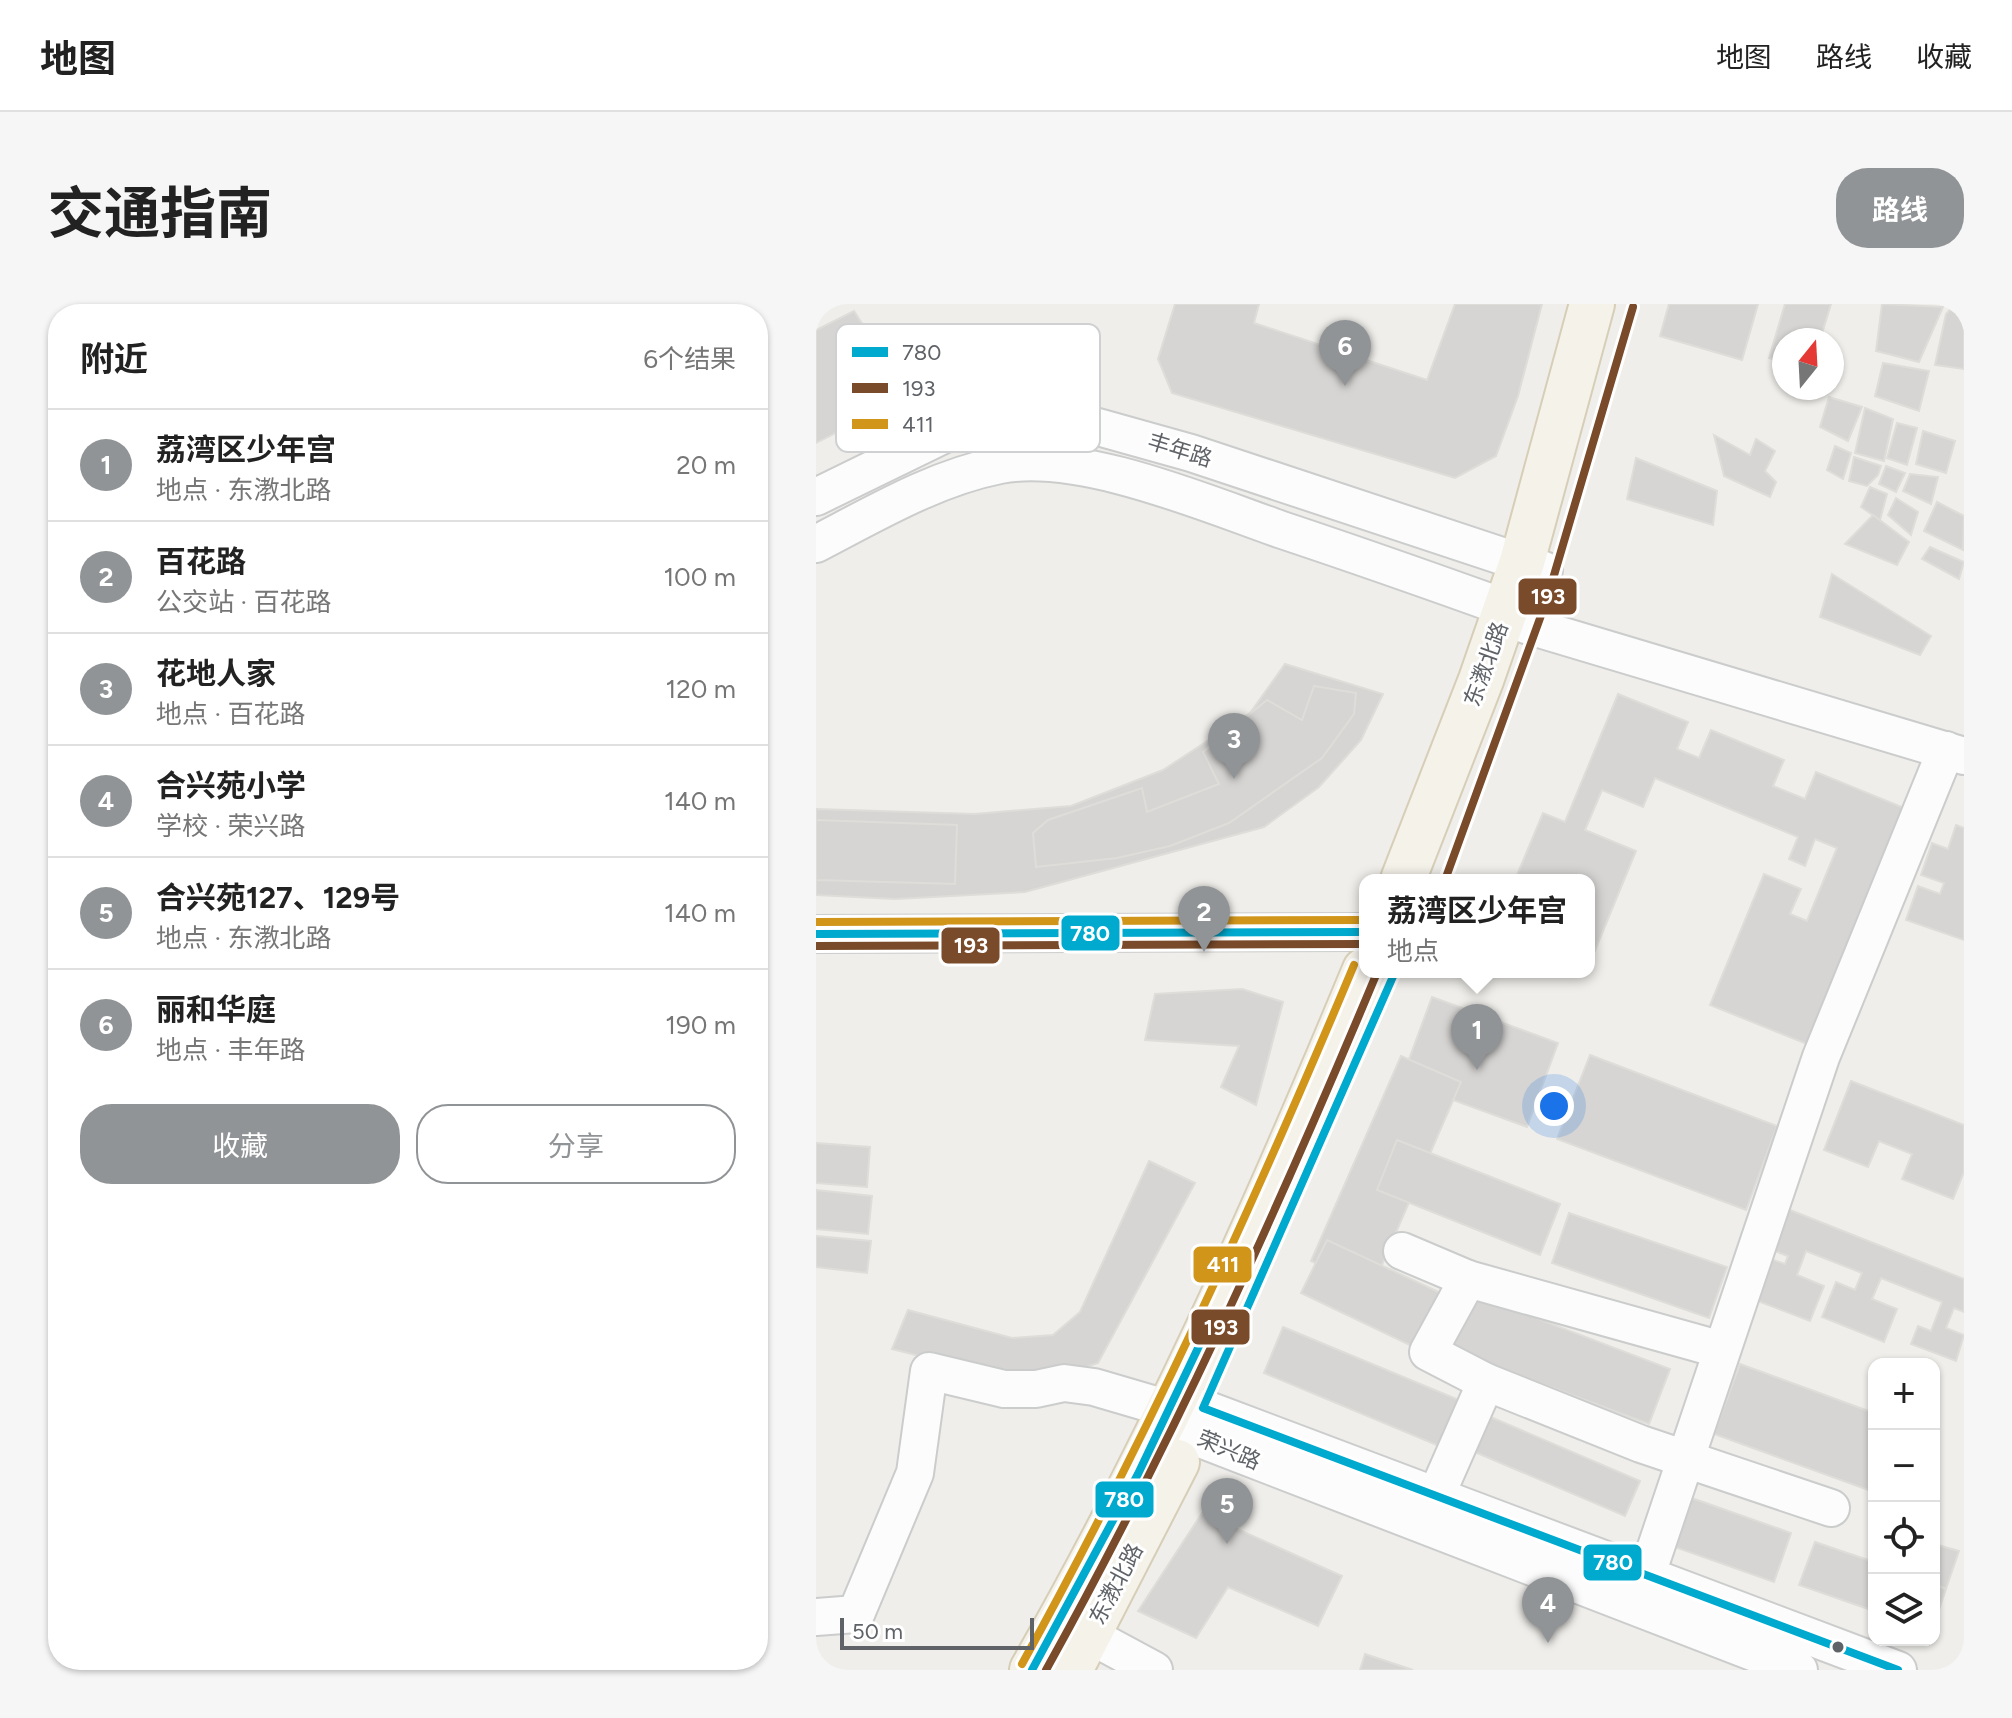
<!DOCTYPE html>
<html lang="zh">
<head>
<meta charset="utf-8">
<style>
	:root { --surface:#fff; --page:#f6f6f6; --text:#222; --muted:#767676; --line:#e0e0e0; --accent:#919496 }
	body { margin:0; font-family:Figtree,"Noto Sans SC",sans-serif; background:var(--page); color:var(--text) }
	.controls { position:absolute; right:24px; bottom:24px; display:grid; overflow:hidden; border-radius:16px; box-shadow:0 2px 6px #0004 }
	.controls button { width:72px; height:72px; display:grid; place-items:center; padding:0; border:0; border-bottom:2px solid var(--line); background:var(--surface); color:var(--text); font:40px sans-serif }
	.compass { position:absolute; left:956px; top:24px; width:72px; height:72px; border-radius:50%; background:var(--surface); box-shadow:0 2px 6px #0004; rotate:18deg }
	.scale { position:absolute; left:24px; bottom:20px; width:194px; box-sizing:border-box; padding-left:8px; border:4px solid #5f6368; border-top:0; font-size:22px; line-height:28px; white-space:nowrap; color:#5f6368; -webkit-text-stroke:6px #fff; paint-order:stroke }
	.you { position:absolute; left:738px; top:802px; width:28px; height:28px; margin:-20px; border:6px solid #fff; border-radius:50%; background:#1a73e8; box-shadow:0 0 0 12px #1a73e833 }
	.badge { display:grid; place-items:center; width:52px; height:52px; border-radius:50%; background:var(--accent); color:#fff; font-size:26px; font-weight:700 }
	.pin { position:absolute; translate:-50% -66px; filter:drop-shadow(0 2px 4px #0008) }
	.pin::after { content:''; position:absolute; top:42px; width:28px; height:24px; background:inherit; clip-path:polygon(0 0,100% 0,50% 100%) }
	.popup { position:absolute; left:543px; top:570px; width:236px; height:104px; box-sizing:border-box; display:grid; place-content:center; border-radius:16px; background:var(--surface); filter:drop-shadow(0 2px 6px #0005); font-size:26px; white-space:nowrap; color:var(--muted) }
	.popup b { font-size:30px; color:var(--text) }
	.popup::after { content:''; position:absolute; left:50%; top:100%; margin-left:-16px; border:16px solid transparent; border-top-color:var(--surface) }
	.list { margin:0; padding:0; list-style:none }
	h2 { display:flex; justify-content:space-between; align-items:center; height:104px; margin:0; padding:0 32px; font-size:34px }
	h2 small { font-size:26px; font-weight:400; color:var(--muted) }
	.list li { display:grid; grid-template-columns:52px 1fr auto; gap:24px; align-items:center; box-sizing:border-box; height:112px; padding:0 32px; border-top:2px solid var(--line) }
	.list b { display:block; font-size:30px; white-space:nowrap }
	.list p { margin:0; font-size:26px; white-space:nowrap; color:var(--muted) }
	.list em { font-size:26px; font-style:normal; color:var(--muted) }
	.actions { display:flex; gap:16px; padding:24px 32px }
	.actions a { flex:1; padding:18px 0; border:2px solid var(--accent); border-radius:32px; text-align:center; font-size:28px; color:var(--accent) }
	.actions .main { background:var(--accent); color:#fff }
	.icon { flex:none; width:44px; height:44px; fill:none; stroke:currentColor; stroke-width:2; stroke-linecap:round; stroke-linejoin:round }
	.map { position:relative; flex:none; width:1148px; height:1366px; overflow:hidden; border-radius:32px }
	header { display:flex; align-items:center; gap:48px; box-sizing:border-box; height:112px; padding:0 40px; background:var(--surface); border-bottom:2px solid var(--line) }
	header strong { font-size:38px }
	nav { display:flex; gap:44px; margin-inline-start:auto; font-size:28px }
	.intro { display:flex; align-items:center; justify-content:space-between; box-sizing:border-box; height:192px; padding:0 48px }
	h1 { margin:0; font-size:56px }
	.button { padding:20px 36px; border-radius:32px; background:var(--accent); color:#fff; font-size:28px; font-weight:700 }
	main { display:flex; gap:48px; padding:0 48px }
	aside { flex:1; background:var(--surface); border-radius:32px; box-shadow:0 2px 6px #0004 }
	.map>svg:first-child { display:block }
	.building { fill:#d6d5d3; stroke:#deddd9; stroke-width:2 }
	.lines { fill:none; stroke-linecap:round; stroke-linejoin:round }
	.minor-casing { stroke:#cbcccc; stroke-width:40 }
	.major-casing { stroke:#d7ceb8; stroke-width:48 }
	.minor { stroke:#fdfcfc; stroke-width:36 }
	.major { stroke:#f4f2e9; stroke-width:44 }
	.bus-1-casing { stroke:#fff; stroke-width:14 }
	.bus-2-casing { stroke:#fff; stroke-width:14 }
	.bus-3-casing { stroke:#fff; stroke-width:14 }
	.bus-1 { stroke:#00a9ce; stroke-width:8 }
	.bus-2 { stroke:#7a4b2a; stroke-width:8 }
	.bus-3 { stroke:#d1951a; stroke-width:8 }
	.bus-dot { fill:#5f6368; stroke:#fff; stroke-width:3 }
	.labels { text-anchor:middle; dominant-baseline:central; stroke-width:6; stroke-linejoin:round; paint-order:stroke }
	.street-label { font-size:22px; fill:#5f6368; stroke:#fff }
	.key { fill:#fff; stroke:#cfd0d2; stroke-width:2 }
	.key-label { font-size:22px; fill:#5f6368 }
	.line-badge { stroke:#fff; stroke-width:3 }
	.badge-label { font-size:22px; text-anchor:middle; font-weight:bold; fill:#fff }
</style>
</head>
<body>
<header>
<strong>地图</strong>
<nav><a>地图</a><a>路线</a><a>收藏</a></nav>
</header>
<div class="intro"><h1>交通指南</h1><a class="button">路线</a></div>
<main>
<aside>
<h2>附近<small>6个结果</small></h2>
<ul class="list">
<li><span class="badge">1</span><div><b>荔湾区少年宫</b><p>地点 · 东漖北路</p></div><em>20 m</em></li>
<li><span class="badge">2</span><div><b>百花路</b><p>公交站 · 百花路</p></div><em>100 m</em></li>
<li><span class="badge">3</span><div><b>花地人家</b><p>地点 · 百花路</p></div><em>120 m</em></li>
<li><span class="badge">4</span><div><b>合兴苑小学</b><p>学校 · 荣兴路</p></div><em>140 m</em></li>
<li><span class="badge">5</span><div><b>合兴苑127、129号</b><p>地点 · 东漖北路</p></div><em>140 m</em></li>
<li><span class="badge">6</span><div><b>丽和华庭</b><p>地点 · 丰年路</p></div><em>190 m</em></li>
</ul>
<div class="actions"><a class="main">收藏</a><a>分享</a></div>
</aside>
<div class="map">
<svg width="1148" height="1366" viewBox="0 0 1148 1366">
	<rect width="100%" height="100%" fill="#efeeea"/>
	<!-- building -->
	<g class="building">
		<path d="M359,0h84l-5,19 173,57 28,-76h87l-24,92 -22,60 -41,22 -283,-85 -14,-34z"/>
		<path d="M853,0h89l-16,56 -82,-24z"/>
		<path d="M969,0h46l-11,36h-36v22l-15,-4z"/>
		<path d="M1066,0l61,3 -24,55 -43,-11z"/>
		<path d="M1139,0h9v65l-29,-4 11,-51z"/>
		<path d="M38,7l55,85 -93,47v-113z"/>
		<path d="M1067,59l46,8 -10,40 -44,-15z"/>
		<path d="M1013,93l33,10 -14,34 -28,-14z"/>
		<path d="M1049,104l28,11 -9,42 -29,-8z"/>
		<path d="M1081,119l20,5 -10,37 -20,-7z"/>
		<path d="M1107,127l32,10 -9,32 -30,-9z"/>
		<path d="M898,131l36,20 6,-16 19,12 -10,20 11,11 -6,15 -46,-21z"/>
		<path d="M1019,142l16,7 -8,26 -16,-9z"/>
		<path d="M1038,153l27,9 -3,9 -11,11 -18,-5z"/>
		<path d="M820,154l81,33 -4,34 -86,-26z"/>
		<path d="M1070,162l19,7 -9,19 -17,-8z"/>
		<path d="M1094,170l28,3 -7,27 -28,-13z"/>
		<path d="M1054,183l17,7 -7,26 -19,-13z"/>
		<path d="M1080,194l22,14 -7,23 -23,-20z"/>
		<path d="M1121,198l27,14 -1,34 -39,-19z"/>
		<path d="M1057,211l36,27 -12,23 -52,-21z"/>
		<path d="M1114,243l34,15 -5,17 -37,-20z"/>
		<path d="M1016,270l99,62 -11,19 -100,-38z"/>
		<path d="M469,360l98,30 -22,46 -42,47 -55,40 -239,65 -130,7 -79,-4v-86l158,5 97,-8 92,-36 87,-57z"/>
		<path d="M498,382l42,7 -2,21 -32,44 -93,65 -59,23 -53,12 -81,9 -3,-34 15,-13 94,-32 5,24 72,-28 -16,-32 64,-52 35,20z"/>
		<path d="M802,390l70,28 -11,27 22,9 12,-28 73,30 -11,26 32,13 11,-27 98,40 -97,236 -107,-43 54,-131 37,15 -11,25 17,7 30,-73 -22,-9 -10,27 -16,-7 9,-22 -143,-59 -12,29 -41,-17 -17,40 51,21 -47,114v-85h-74l28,-67 22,9z"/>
		<path d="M0,516l141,5 -2,59 -139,-4z"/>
		<path d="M1140,521l8,3v112l-58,-20 12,-34 22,8 4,-11 -23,-8 11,-32 16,6z"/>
		<path d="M426,685l41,13 -27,103 -35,-18 18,-41 -94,-6 10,-46z"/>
		<path d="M616,693l126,46 -31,84 -126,-46z"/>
		<path d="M774,751l187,71 -31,84 -189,-71z"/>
		<path d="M585,752l60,26 -89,206 -61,-27z"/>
		<path d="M1035,777l113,44v47l-11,27 -51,-20 10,-25 -33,-13 -11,26 -44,-17z"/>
		<path d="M581,836l163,64 -20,51 -163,-65z"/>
		<path d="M0,839l54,4 -3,40 -51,-4z"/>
		<path d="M333,857l46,22 -97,180 -28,10 -47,9 -131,-33 16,-39 104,28 41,-3 27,-23z"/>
		<path d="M0,886l56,6 -4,38 -52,-5z"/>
		<path d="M969,904l179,71v33l-10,-4 -8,20 18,7 -8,26 -45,-17 7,-18 13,5 11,-29 -61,-24 -9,21 25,10 -13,33 -62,-25 14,-35 19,8 7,-17 -56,-22 -9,24 27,11 -14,35 -55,-21 16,-41 14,5 3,-8 -19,-7z"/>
		<path d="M753,909l158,54 -18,51 -157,-55z"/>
		<path d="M0,932l55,5 -4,32 -51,-6z"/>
		<path d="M511,936l116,54 -25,55 -117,-56z"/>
		<path d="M654,989l200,76 -21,55 -200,-75z"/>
		<path d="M467,1023l176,73 -20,46 -175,-73z"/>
		<path d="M924,1060l134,49v79l-160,-58z"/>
		<path d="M663,1108l161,69 -15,35 -162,-69z"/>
		<path d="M870,1192l105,37 -17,49 -105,-37z"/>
		<path d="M386,1209l140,63 -24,50 -90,-39 -32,51 -58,-27z"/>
		<path d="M999,1238l59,20v49l-75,-26z"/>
		<path d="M1118,1240l25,7 -13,38 -12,-5z"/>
		<path d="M1118,1280l12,5 -12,35z"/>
		<path d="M549,1350l48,16h-53z"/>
	</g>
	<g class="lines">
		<defs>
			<g id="minor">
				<path d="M0,193l129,-63 83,-15 45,1 118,33 353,117"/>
				<path d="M0,240c58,-30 118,-66 184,-79 81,-15 205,38 282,65 75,25 149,51 224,78l20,17 438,131"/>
				<path d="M0,630l549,-2"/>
				<path d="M586,947l66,28 254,71"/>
				<path d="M670,1078l155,62 190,64"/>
				<path d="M353,1105l21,26 609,235"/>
				<path d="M619,1194l51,-116 -58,-30 40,-73"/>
				<path d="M831,1270l174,-517 125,-307"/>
				<path d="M0,1313l40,-3 59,-141 14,-102 75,18h32l28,-6 30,4 75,22 34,-1 695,262"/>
				<path d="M273,1331l65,35"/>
			</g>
			<g id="major">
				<path d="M587,576l78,-200 41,-118 70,-258"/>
				<path d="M216,1366c128,-224 234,-461 333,-700"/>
				<path d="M254,1366l107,-208"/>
			</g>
		</defs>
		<!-- minor casing -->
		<use href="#minor" class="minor-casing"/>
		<!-- major casing -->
		<use href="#major" class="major-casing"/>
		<!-- minor -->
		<use href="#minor" class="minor"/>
		<!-- major -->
		<use href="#major" class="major"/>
		<defs>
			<g id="bus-1">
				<path d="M0,630l549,-2"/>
				<path d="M579,668l-192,436 695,262"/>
				<path d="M216,1366l106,-196 71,-149"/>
			</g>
			<g id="bus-2">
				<path d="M629,576l102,-281 86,-292"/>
				<path d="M0,642l549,-2"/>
				<path d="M230,1366c125,-225 231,-458 330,-695"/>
			</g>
			<g id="bus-3">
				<path d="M0,618l549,-2"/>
				<path d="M206,1360c125,-226 232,-460 332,-699"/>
			</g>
		</defs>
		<!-- bus-1 casing -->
		<use href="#bus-1" class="bus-1-casing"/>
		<!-- bus-2 casing -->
		<use href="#bus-2" class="bus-2-casing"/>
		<!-- bus-3 casing -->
		<use href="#bus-3" class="bus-3-casing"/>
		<!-- bus-1 -->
		<use href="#bus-1" class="bus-1"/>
		<!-- bus-2 -->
		<use href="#bus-2" class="bus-2"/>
		<!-- bus-3 -->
		<use href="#bus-3" class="bus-3"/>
	</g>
	<!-- markers -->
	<circle class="bus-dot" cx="1022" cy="1343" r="7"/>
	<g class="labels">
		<!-- street labels -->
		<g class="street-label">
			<text transform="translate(364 146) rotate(17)">丰年路</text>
			<text transform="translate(670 360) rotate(-70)">东漖北路</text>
			<text transform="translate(413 1146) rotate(23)">荣兴路</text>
			<text transform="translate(300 1280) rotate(-62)">东漖北路</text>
		</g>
	</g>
	<!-- legend -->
	<rect x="20" y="20" width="264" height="128" rx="12" class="key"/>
	<rect x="36" y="43" width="36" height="10" fill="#00a9ce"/>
	<rect x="36" y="79" width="36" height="10" fill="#7a4b2a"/>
	<rect x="36" y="115" width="36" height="10" fill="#d1951a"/>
	<g class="key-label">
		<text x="86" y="56">780</text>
		<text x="86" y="92">193</text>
		<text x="86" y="128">411</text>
	</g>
	<g class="line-badge">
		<rect x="701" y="273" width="61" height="39" rx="8" fill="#7a4b2a"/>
		<rect x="244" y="610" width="61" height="38" rx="8" fill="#00a9ce"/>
		<rect x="124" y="622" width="61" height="39" rx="8" fill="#7a4b2a"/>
		<rect x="376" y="941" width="61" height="39" rx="8" fill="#d1951a"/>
		<rect x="374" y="1004" width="61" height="38" rx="8" fill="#7a4b2a"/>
		<rect x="278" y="1176" width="61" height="39" rx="8" fill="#00a9ce"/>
		<rect x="766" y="1239" width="61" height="39" rx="8" fill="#00a9ce"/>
	</g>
	<g class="badge-label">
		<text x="732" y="300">193</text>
		<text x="274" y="637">780</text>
		<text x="155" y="649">193</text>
		<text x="407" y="968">411</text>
		<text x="405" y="1031">193</text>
		<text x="308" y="1203">780</text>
		<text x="797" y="1266">780</text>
	</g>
</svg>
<div class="controls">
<button>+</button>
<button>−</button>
<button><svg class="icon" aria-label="locate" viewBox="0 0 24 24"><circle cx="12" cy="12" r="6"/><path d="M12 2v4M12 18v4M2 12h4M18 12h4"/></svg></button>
<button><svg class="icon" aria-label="layers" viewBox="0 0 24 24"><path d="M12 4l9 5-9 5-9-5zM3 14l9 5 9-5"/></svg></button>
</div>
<svg class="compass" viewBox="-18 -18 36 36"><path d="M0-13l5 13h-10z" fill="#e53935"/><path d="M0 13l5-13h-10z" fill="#767676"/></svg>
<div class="scale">50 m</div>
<div class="you"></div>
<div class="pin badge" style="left:661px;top:766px">1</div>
<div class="popup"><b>荔湾区少年宫</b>地点</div>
<div class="pin badge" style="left:388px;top:648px">2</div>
<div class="pin badge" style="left:418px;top:475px">3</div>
<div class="pin badge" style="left:732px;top:1339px">4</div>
<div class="pin badge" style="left:411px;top:1240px">5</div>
<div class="pin badge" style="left:529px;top:82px">6</div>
</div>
</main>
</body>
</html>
